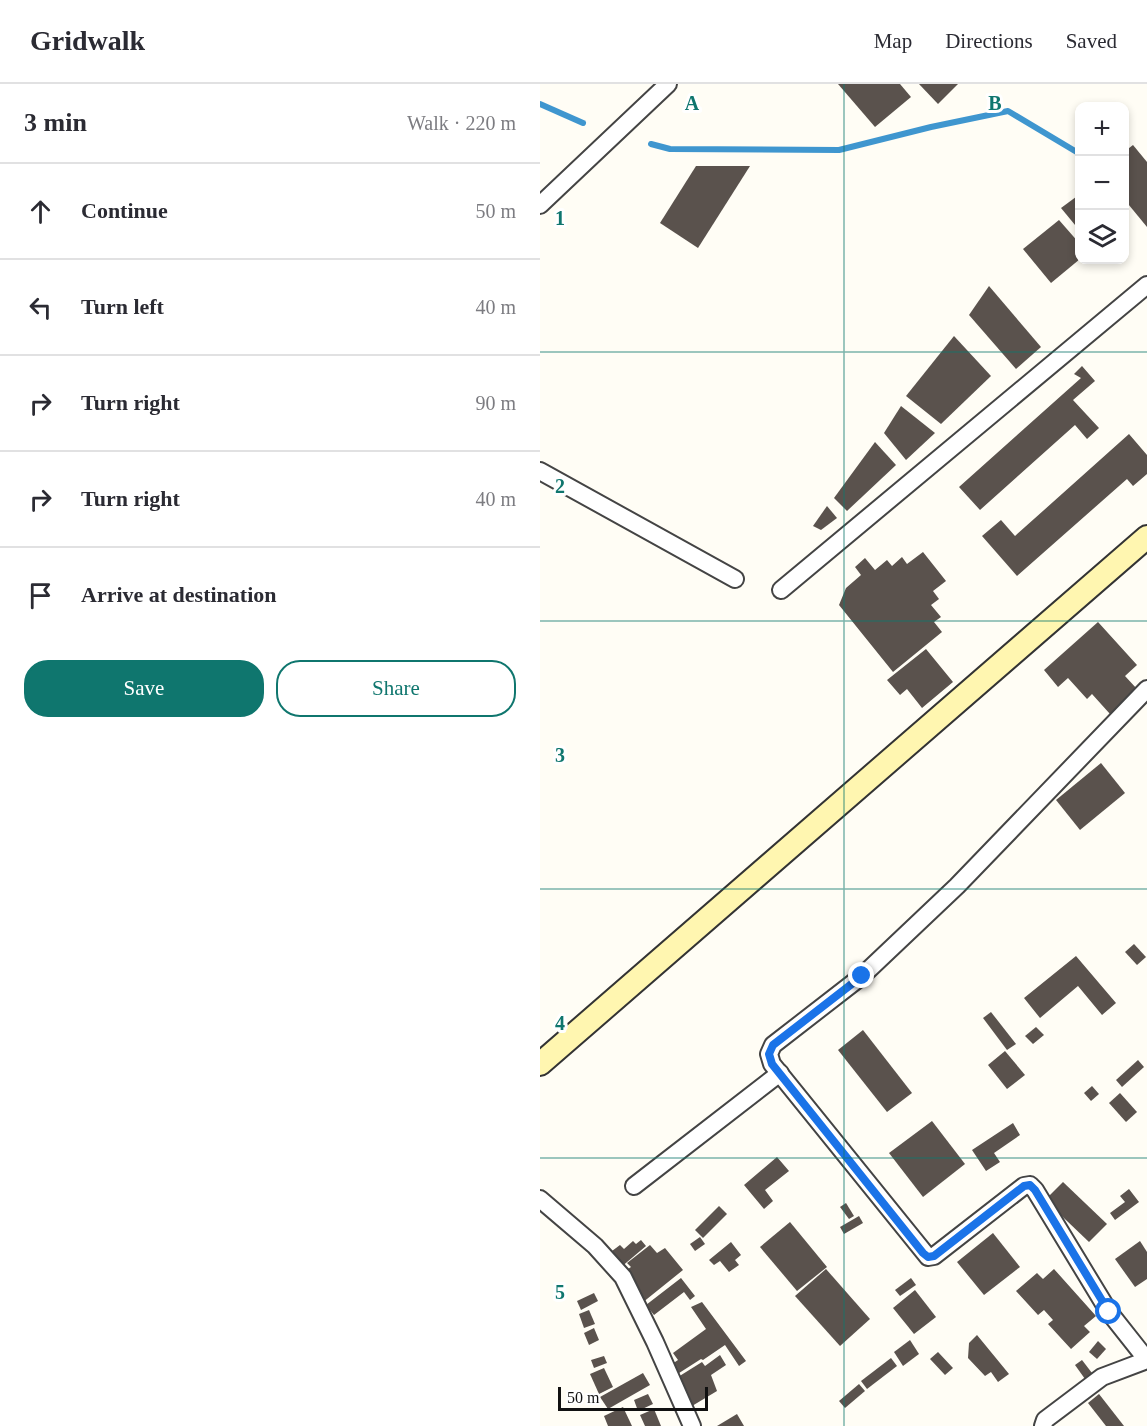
<!DOCTYPE html>
<html lang="en">
<head>
<meta charset="utf-8">
<style>
	:root { --surface:#fff; --page:#f7f7f7; --text:#2b2b33; --muted:#7c7c81; --line:#e1e1e2; --accent:#0f766e }
	body { margin:0; font-family:Georgia,serif; background:var(--page); color:var(--text) }
	.controls { position:absolute; right:18px; top:18px; display:grid; overflow:hidden; border-radius:12px; box-shadow:0 3px 9px #0003 }
	.controls button { width:54px; height:54px; display:grid; place-items:center; padding:0; border:0; border-bottom:2px solid var(--line); background:var(--surface); color:var(--text); font:30px sans-serif }
	.scale { position:absolute; left:18px; bottom:15px; width:150px; box-sizing:border-box; padding-left:6px; border:3px solid #111; border-top:0; font-size:16px; line-height:21px; white-space:nowrap; color:#111; -webkit-text-stroke:4px #fff; paint-order:stroke }
	.stop { position:absolute; width:18px; height:18px; margin:-14px; border:4px solid #1a73e8; border-radius:50%; background:#fff }
	.stop.end { background:#1a73e8; border-color:#fff; box-shadow:0 2px 6px #0008 }
	.list { margin:0; padding:0; list-style:none }
	h2 { display:flex; justify-content:space-between; align-items:center; height:78px; margin:0; padding:0 24px; font-size:26px }
	h2 small { font-size:20px; font-weight:400; color:var(--muted) }
	.list li { display:grid; grid-template-columns:39px 1fr auto; gap:18px; align-items:center; box-sizing:border-box; height:96px; padding:0 24px; border-top:2px solid var(--line) }
	.list b { display:block; font-size:22px; white-space:nowrap }
	.list em { font-size:20px; font-style:normal; color:var(--muted) }
	.actions { display:flex; gap:12px; padding:18px 24px }
	.actions a { flex:1; padding:14px 0; border:2px solid var(--accent); border-radius:24px; text-align:center; font-size:21px; color:var(--accent) }
	.actions .main { background:var(--accent); color:#fff }
	.icon { flex:none; width:33px; height:33px; fill:none; stroke:currentColor; stroke-width:2; stroke-linecap:round; stroke-linejoin:round }
	.map { position:relative; flex:none; width:607px; height:1342px; overflow:hidden }
	header { display:flex; align-items:center; gap:36px; box-sizing:border-box; height:84px; padding:0 30px; background:var(--surface); border-bottom:2px solid var(--line) }
	header strong { font-size:28px }
	nav { display:flex; gap:33px; margin-inline-start:auto; font-size:21px }
	main { display:flex }
	aside { flex:1; background:var(--surface) }
	.map>svg:first-child { display:block }
	.lines { fill:none; stroke-linecap:round; stroke-linejoin:round }
	.stream { stroke:#3f96cf; stroke-width:6 }
	.building { fill:#5a524d }
	.street-casing { stroke:#444; stroke-width:20 }
	.secondary-casing { stroke:#333; stroke-width:26 }
	.street { stroke:#fff; stroke-width:16 }
	.secondary { stroke:#fff6b0; stroke-width:22 }
	.route { stroke:#1a73e8; stroke-width:8 }
	.grid { fill:none; stroke:#0f766e; stroke-width:1.5; stroke-opacity:0.55 }
	.grid-label { font-size:20px; text-anchor:middle; font-weight:bold; fill:#0f766e; stroke:#fff; stroke-width:6; stroke-linejoin:round; paint-order:stroke }
</style>
</head>
<body>
<header>
<strong>Gridwalk</strong>
<nav><a>Map</a><a>Directions</a><a>Saved</a></nav>
</header>
<main>
<aside>
<h2>3 min<small>Walk · 220 m</small></h2>
<ul class="list">
<li><svg class="icon" aria-label="ahead" viewBox="0 0 24 24"><path d="M12 20V5M6 11l6-6 6 6"/></svg><div><b>Continue</b></div><em>50 m</em></li>
<li><svg class="icon" aria-label="left" viewBox="0 0 24 24"><path d="M17 20v-9H6M10 6l-5 5 5 5"/></svg><div><b>Turn left</b></div><em>40 m</em></li>
<li><svg class="icon" aria-label="right" viewBox="0 0 24 24"><path d="M7 20v-9h11M14 6l5 5-5 5"/></svg><div><b>Turn right</b></div><em>90 m</em></li>
<li><svg class="icon" aria-label="right" viewBox="0 0 24 24"><path d="M7 20v-9h11M14 6l5 5-5 5"/></svg><div><b>Turn right</b></div><em>40 m</em></li>
<li><svg class="icon" aria-label="arrive" viewBox="0 0 24 24"><path d="M6 21V4h12l-3 4 3 4H6"/></svg><div><b>Arrive at destination</b></div></li>
</ul>
<div class="actions"><a class="main">Save</a><a>Share</a></div>
</aside>
<div class="map">
<svg width="607" height="1342" viewBox="0 0 607 1342">
	<rect width="100%" height="100%" fill="#fffdf5"/>
	<g class="lines">
		<!-- stream -->
		<g class="stream">
			<path d="M0,20l43,19"/>
			<path d="M111,60l19,5 169,1 92,-23 77,-16 72,43"/>
		</g>
	</g>
	<!-- building -->
	<g class="building">
		<path d="M298,0h62l11,13 -36,30z"/>
		<path d="M379,0h39l-20,20z"/>
		<path d="M593,61l14,17v65l-23,-28v-47z"/>
		<path d="M156,82h54l-52,82 -38,-25z"/>
		<path d="M540,110v37l-19,-23z"/>
		<path d="M519,136l21,24v15l-29,24 -28,-34z"/>
		<path d="M449,202l52,61 -25,22 -47,-54z"/>
		<path d="M414,252l37,40 -50,48 -35,-28z"/>
		<path d="M542,282l13,15 -22,19 26,28 -12,11 -12,-14 -95,85 -21,-23 122,-109 -7,-4z"/>
		<path d="M361,322l34,27 -29,27 -22,-27z"/>
		<path d="M589,350l18,21v19l-14,12 -6,-7 -110,97 -35,-40 19,-16 14,16z"/>
		<path d="M335,358l21,23 -49,46 -13,-13z"/>
		<path d="M287,422l10,12 -16,12 -8,-4z"/>
		<path d="M383,468l23,29 -13,10 6,8 -8,6 10,12 -7,5 8,10 -49,40 -54,-67 7,-17 15,-13 -6,-8 10,-9 10,12 12,-10 5,6 10,-9 5,7z"/>
		<path d="M558,538l39,43 -12,11 12,13 -27,25 -18,-20 -5,5 -19,-21 -10,9 -14,-17z"/>
		<path d="M386,565l27,33 -31,26 -15,-19 -7,6 -13,-15z"/>
		<path d="M561,679l24,30 -45,37 -24,-30z"/>
		<path d="M594,860l12,13 -9,8 -12,-13z"/>
		<path d="M536,872l40,47 -14,12 -24,-29 -38,32 -16,-20z"/>
		<path d="M451,928l25,32 -9,6 -24,-32z"/>
		<path d="M496,943l8,8 -11,9 -8,-8z"/>
		<path d="M323,946l49,63 -25,19 -49,-62z"/>
		<path d="M465,967l20,24 -18,14 -19,-24z"/>
		<path d="M598,976l6,7 -22,20 -6,-7z"/>
		<path d="M552,1002l7,8 -8,7 -7,-8z"/>
		<path d="M580,1009l17,19 -11,10 -17,-19z"/>
		<path d="M392,1037l33,43 -42,33 -34,-44z"/>
		<path d="M473,1039l7,12 -26,18 6,9 -14,9 -14,-21z"/>
		<path d="M237,1073l12,14 -24,19 8,11 -9,8 -20,-24z"/>
		<path d="M523,1098l44,42 -18,18 -44,-42z"/>
		<path d="M589,1105l10,13 -24,18 -5,-7 15,-11 -5,-6z"/>
		<path d="M306,1119l8,13 -5,3 -9,-12z"/>
		<path d="M179,1122l8,8 -24,24 -8,-8z"/>
		<path d="M319,1132l4,7 -19,11 -4,-7z"/>
		<path d="M250,1138l37,45 -30,24 -37,-44z"/>
		<path d="M453,1149l27,34 -36,28 -27,-33z"/>
		<path d="M160,1153l5,7 -10,7 -5,-7z"/>
		<path d="M101,1156l5,6 -26,22 -12,-14 12,-9 4,4 9,-8 3,3z"/>
		<path d="M600,1157l7,11v27l-12,8 -20,-28z"/>
		<path d="M191,1158l10,13 -6,5 4,5 -10,7 -9,-11 -6,4 -5,-5z"/>
		<path d="M110,1161l7,8 8,-5 18,22 -41,33 -10,-11 6,-4 -13,-17 6,-4 -4,-4z"/>
		<path d="M286,1185l44,50 -30,27 -45,-50z"/>
		<path d="M514,1185l42,47 -12,10 6,6 -19,17 -23,-25 5,-4 -9,-10 -6,5 -22,-24 21,-18 6,6z"/>
		<path d="M141,1194l14,18 -5,4 -6,-8 -30,23 -8,-10z"/>
		<path d="M371,1194l5,7 -16,11 -5,-6z"/>
		<path d="M375,1206l21,27 -22,17 -21,-26z"/>
		<path d="M54,1209l4,8 -17,9 -4,-9z"/>
		<path d="M162,1218l44,59 -7,5 -14,-21 -22,15 -2,-1 -25,16 -7,-9 9,-6 -5,-7 33,-24 -15,-22z"/>
		<path d="M49,1226l6,14 -11,4 -5,-14z"/>
		<path d="M54,1244l5,12 -10,5 -5,-12z"/>
		<path d="M437,1251l32,39 -11,8 -7,-10 -6,4 -17,-18 1,-15z"/>
		<path d="M370,1256l9,14 -16,12 -9,-14z"/>
		<path d="M558,1257l8,8 -9,10 -8,-7z"/>
		<path d="M398,1268l15,16 -8,7 -15,-16z"/>
		<path d="M180,1271l6,10 -15,10 6,16 -25,15 -14,-29 24,-15 3,4z"/>
		<path d="M64,1272l3,7 -13,5 -3,-8z"/>
		<path d="M351,1274l6,8 -30,23 -6,-8z"/>
		<path d="M542,1276l10,13 -7,6 -10,-14z"/>
		<path d="M64,1284l9,19 -14,7 -9,-20z"/>
		<path d="M103,1289l7,12 -42,24 -8,-12z"/>
		<path d="M319,1300l6,7 -20,17 -6,-7z"/>
		<path d="M108,1310l5,10 -15,7 -4,-11z"/>
		<path d="M559,1310l25,32h-18l-18,-23z"/>
		<path d="M83,1323l9,19h-24l-4,-10z"/>
		<path d="M114,1325l7,17h-16l-5,-11z"/>
		<path d="M197,1330l7,12h-27z"/>
	</g>
	<g class="lines">
		<defs>
			<g id="street">
				<path d="M0,121l128,-121"/>
				<path d="M0,387l195,108"/>
				<path d="M241,506l366,-305"/>
				<path d="M94,1102l146,-113"/>
				<path d="M0,1115l55,47 28,31 32,65 37,84"/>
				<path d="M607,1276l-38,-48 -74,-122 -5,-5 -6,1 -90,70 -6,1 -156,-193 -3,-10 4,-9 89,-69 95,-90 190,-197"/>
				<path d="M503,1342l2,-6 57,-43 45,-17"/>
			</g>
			<path id="secondary" d="M0,980l607,-527"/>
		</defs>
		<!-- street casing -->
		<use href="#street" class="street-casing"/>
		<!-- secondary casing -->
		<use href="#secondary" class="secondary-casing"/>
		<!-- street -->
		<use href="#street" class="street"/>
		<!-- secondary -->
		<use href="#secondary" class="secondary"/>
	</g>
	<g class="lines">
		<!-- route -->
		<path class="route" d="M322,892l-89,69 -4,9 3,10 151,189 5,4 6,-1 90,-70 6,-1 5,5 74,122"/>
	</g>
	<!-- grid -->
	<path class="grid" d="M304,0v1342M0,268h607M0,537h607M0,805h607M0,1074h607"/>
	<g class="grid-label">
		<text x="152" y="26">A</text>
		<text x="455" y="26">B</text>
		<text x="20" y="141">1</text>
		<text x="20" y="409">2</text>
		<text x="20" y="678">3</text>
		<text x="20" y="946">4</text>
		<text x="20" y="1215">5</text>
	</g>
</svg>
<div class="controls">
<button>+</button>
<button>−</button>
<button><svg class="icon" aria-label="layers" viewBox="0 0 24 24"><path d="M12 4l9 5-9 5-9-5zM3 14l9 5 9-5"/></svg></button>
</div>
<div class="scale">50 m</div>
<div class="stop" style="left:569px;top:1228px"></div>
<div class="stop end" style="left:322px;top:892px"></div>
</div>
</main>
</body>
</html>
